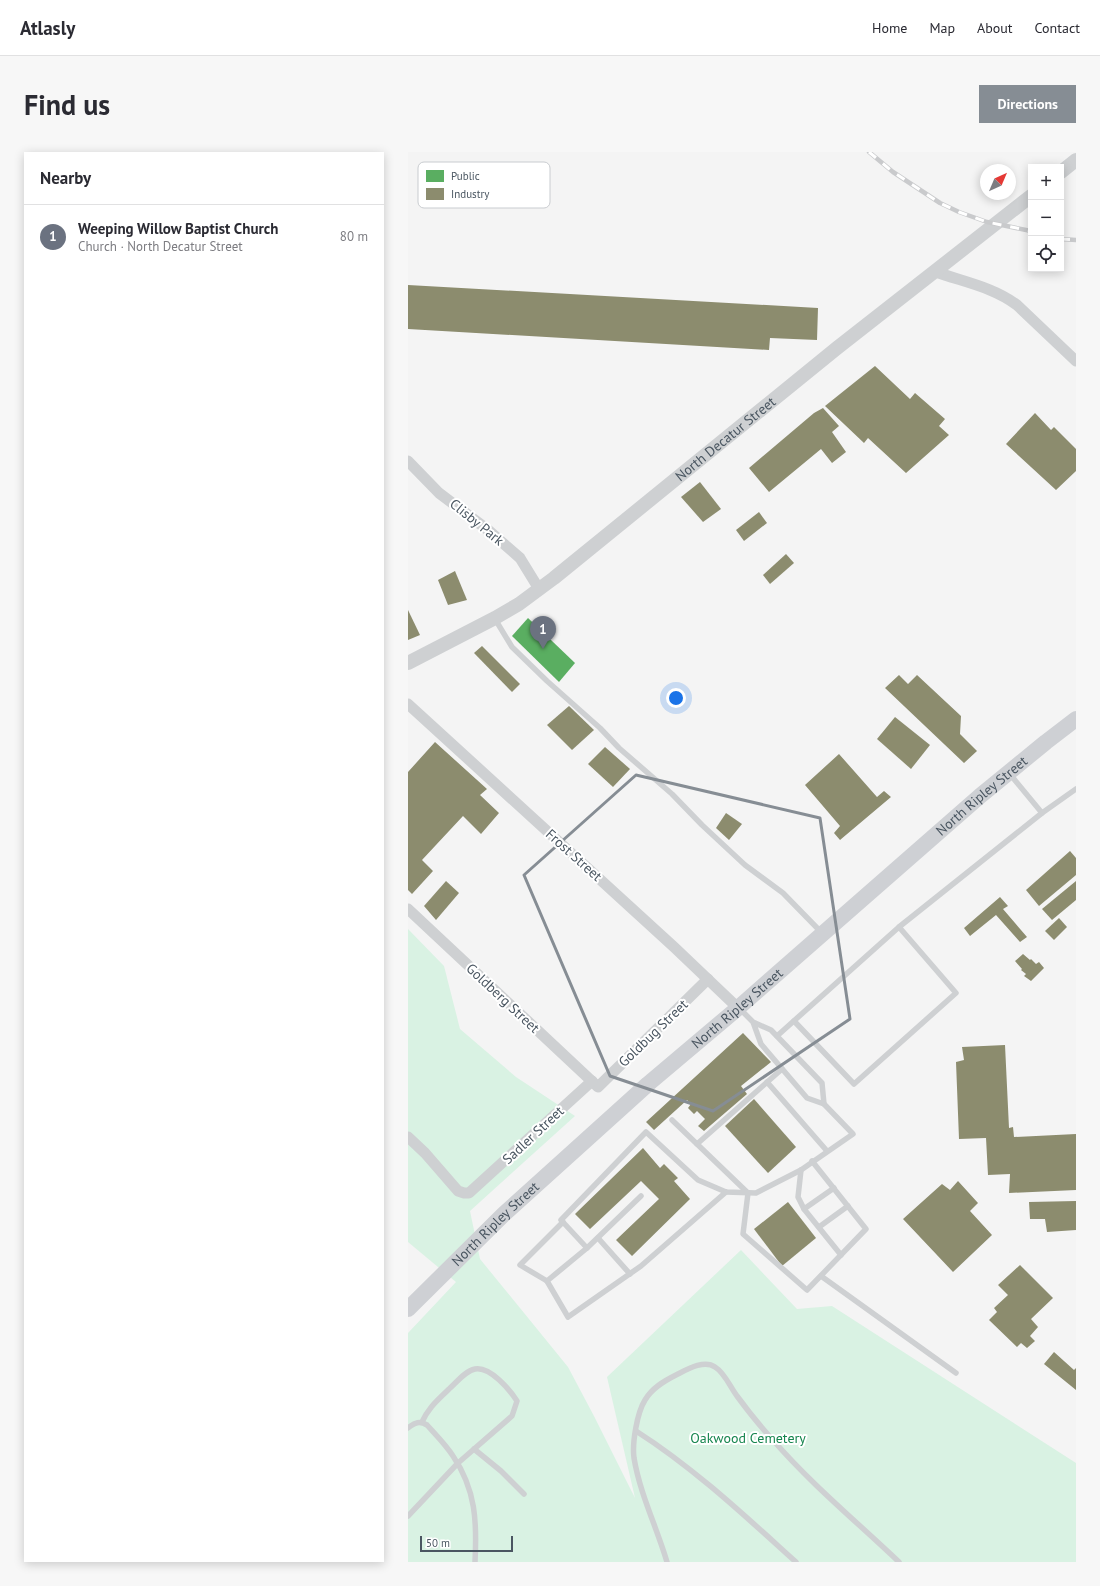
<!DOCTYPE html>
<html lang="en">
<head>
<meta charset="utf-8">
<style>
	:root { --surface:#fff; --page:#f7f7f7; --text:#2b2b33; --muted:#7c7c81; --line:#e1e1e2; --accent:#868d94 }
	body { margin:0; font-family:"PT Sans",sans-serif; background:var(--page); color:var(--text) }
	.controls { position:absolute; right:12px; top:12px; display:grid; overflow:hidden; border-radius:0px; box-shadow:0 2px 10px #0003 }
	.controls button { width:36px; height:36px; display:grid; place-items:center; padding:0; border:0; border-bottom:1px solid var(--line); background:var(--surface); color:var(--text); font:20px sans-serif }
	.compass { position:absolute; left:572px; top:12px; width:36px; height:36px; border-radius:50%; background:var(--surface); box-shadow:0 2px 10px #0003; rotate:44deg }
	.scale { position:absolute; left:12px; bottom:10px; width:93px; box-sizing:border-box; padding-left:4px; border:2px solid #4a5661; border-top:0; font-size:11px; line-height:14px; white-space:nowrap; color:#4a5661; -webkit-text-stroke:3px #fff; paint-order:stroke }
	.you { position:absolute; left:268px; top:546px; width:14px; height:14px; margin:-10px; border:3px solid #fff; border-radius:50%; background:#1a73e8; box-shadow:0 0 0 6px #1a73e833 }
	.badge { display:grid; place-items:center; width:26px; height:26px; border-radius:50%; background:var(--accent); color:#fff; font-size:13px; font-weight:700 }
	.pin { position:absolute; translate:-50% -33px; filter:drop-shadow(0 1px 2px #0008) }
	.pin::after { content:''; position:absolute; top:21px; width:14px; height:12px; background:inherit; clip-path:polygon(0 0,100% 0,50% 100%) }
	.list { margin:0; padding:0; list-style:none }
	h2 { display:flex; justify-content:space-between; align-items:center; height:52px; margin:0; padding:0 16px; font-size:17px }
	h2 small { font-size:13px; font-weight:400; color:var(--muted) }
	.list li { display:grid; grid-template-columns:26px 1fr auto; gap:12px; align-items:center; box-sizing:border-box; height:64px; padding:0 16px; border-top:1px solid var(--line) }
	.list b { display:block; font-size:15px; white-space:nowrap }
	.list p { margin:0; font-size:13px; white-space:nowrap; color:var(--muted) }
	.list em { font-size:13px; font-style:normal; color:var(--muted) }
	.icon { flex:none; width:22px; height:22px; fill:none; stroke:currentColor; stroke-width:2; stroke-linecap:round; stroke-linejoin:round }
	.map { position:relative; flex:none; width:668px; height:1410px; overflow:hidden; border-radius:0px }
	header { display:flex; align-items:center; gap:24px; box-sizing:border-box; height:56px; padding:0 20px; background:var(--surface); border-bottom:1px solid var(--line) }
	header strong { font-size:19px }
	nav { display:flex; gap:22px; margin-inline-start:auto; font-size:14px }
	.intro { display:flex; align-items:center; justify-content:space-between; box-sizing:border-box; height:96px; padding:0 24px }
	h1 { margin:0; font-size:28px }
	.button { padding:10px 18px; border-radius:0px; background:var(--accent); color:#fff; font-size:14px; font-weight:700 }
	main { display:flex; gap:24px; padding:0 24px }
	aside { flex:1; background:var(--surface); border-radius:0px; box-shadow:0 2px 10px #0003 }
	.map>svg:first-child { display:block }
	.green { fill:#d9f2e3 }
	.public { fill:#5aae61 }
	.industry { fill:#8c8c6e }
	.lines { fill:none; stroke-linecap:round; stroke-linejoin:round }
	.service { stroke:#ced0d2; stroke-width:5.5 }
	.minor { stroke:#ced0d2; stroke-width:11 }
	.tertiary { stroke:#ced0d2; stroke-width:14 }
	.secondary { stroke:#ced0d4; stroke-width:16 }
	.rail-casing { stroke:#c9cacc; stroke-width:4.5 }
	.rail { stroke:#fff; stroke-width:3; stroke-dasharray:9; stroke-linecap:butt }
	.marked { fill:none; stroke:#868d94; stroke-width:3; stroke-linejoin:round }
	.labels { text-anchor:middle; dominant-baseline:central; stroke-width:4; stroke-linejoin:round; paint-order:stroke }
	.street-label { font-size:14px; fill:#4a5661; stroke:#fff }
	.park-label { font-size:14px; fill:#17864f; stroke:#fff }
	.key { fill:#fff; stroke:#c9ccd0; stroke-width:1 }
	.key-label { font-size:11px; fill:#4a5661 }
</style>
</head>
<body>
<header>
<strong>Atlasly</strong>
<nav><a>Home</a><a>Map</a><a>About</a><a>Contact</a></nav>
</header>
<div class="intro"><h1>Find us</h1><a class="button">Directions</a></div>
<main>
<aside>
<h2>Nearby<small></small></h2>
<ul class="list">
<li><span class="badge" style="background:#6b7280">1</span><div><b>Weeping Willow Baptist Church</b><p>Church · North Decatur Street</p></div><em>80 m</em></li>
</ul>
</aside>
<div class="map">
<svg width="668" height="1410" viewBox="0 0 668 1410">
	<rect width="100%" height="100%" fill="#f4f4f4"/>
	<!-- green -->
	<path class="green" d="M0,777l36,37 16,63 56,48 59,39 -105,95 10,48 88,108 27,51 40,80 -28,-121 134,-127 56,59 35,-3 244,157v99h-668v-229l48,-51 -48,-40z"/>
	<!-- public -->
	<path class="public" d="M120,466l47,45 -16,19 -47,-46z"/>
	<!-- industry -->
	<g class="industry">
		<path d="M0,133l410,23 -1,32 -47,-2 -1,12 -361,-21z"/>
		<path d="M467,214l35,33 5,-6 30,26 -6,7 10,9 -43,38 -38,-35 -4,5 -39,-37z"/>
		<path d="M415,256l16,18 -7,6 14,20 -14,11 -11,-14 -52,43 -20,-24 65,-55z"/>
		<path d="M627,261l16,17 3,-3 22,22v22l-20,19 -50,-46z"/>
		<path d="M292,330l21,27 -18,13 -22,-25z"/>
		<path d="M351,360l8,11 -23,18 -8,-11z"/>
		<path d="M378,402l8,9 -24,21 -7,-9z"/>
		<path d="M47,419l12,29 -19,5 -10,-25z"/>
		<path d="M0,458l12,25 -12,5z"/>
		<path d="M74,494l38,38 -8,8 -38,-39z"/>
		<path d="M491,523l9,9 9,-9 44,41 -1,18 17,17 -13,12 -79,-75z"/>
		<path d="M161,554l25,24 -22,20 -25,-25z"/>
		<path d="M487,565l35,28 -19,24 -34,-30z"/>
		<path d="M27,590l52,47 -7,6 19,18 -18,21 -18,-18 -41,44 11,11 -21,23 -4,-4v-118z"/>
		<path d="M197,595l25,22 -17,18 -25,-23z"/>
		<path d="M431,602l38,43 7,-6 7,6 -51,43 -6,-7 6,-7 -35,-41z"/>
		<path d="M318,661l16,11 -13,16 -13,-12z"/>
		<path d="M662,699l6,7v17l-37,31 -13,-16z"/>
		<path d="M38,729l13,12 -23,27 -12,-14z"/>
		<path d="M668,729v19l-24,20 -10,-11z"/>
		<path d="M592,745l8,9 -5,3 24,28 -7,5 -24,-27 -26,21 -6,-8z"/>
		<path d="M651,766l8,9 -13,13 -9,-9z"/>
		<path d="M615,802l7,6 1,-1 5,5 3,-2 5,6 -13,13 -7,-5 2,-2 -5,-4 1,-1 -7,-8z"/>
		<path d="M335,881l28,29 -30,24 6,8 -43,37 -6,-5 7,-7 -8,-8 -3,3 -6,-6 3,-4 -4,-4 -33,30 -8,-8z"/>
		<path d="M597,893l4,83 4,-1 1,10 62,-3v56l-67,3 1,-19 -22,1 -2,-37 -27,1 -3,-77 8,-2 -2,-13z"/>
		<path d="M346,947l42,48 -28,26 -43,-47z"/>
		<path d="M235,996l17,20 4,-4 14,14 -4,3 16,18 -58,57 -16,-16 43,-41 -18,-18 -51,48 -15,-15z"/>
		<path d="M550,1029l20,22 -8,8 22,24 -39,37 -50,-53 39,-35 8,6z"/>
		<path d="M668,1049v29l-29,2 -2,-13h-15l-1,-17z"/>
		<path d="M380,1050l28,36 -34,28 -28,-37z"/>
		<path d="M612,1113l33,33 -22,21 7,8 -8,9 5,5 -8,7 -6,-5 -4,4 -28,-27 8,-8 -3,-4 14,-13 -10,-10z"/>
		<path d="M646,1200l20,18 2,-2v22l-32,-26z"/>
	</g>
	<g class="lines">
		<!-- service -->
		<g class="service">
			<path d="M87,467l17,28 35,34 53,47 19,20 53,46 30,31 43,40 38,28 39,40"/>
			<path d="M634,661l34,-24"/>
			<path d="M332,857l13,13 18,8 51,53 2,21 -17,-6 -46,-54 -8,-22"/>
			<path d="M386,869l60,63 102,-91 -57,-66"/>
			<path d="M369,884l122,-109 143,-114 -33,-40"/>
			<path d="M359,930l60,69"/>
			<path d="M264,968l76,73 -5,41 64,56 59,-61 -54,-68"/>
			<path d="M289,992l85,-75"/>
			<path d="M393,1018l-3,27 6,12 37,46"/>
			<path d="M233,1044l-54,52 -26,-28 85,-88 52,48 28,12 30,1 45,-23 52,-36 -29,-30"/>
			<path d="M396,1057l30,-21"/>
			<path d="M155,1070l-43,43 27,16 40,-33"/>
			<path d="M411,1075l29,-21"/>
			<path d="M190,1086l32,36"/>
			<path d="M413,1124l135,97"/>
			<path d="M139,1129l21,36 73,-51 85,-74"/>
			<path d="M0,1276c7,-6 12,-7 19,-3 9,10 19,20 26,31 23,34 24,66 22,106"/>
			<path d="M228,1279c58,37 109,85 160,131"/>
			<path d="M66,1297l27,22 23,23"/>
			<path d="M0,1364l50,-53 54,-47 5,-15c-7,-11 -27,-35 -42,-32 -10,2 -19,14 -26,20 -12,12 -20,18 -27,33"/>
			<path d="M259,1410c-10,-34 -27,-68 -33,-104 -2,-15 3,-45 11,-58 7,-12 19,-19 31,-25 10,-5 28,-16 39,-8 10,6 15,20 22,29 11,15 23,30 36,44 38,44 84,82 126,122"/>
		</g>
		<!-- minor -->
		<g class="minor">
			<path d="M528,120c28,10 57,15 81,33l59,56"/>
			<path d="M0,309l31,32 49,37 32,28 19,31"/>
			<path d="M0,552l266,243 64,61"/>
			<path d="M0,757l190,178 110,-108"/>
			<path d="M0,985l17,16 33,38 6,2h5l123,-112"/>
		</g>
		<!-- tertiary -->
		<g class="tertiary">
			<path d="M653,20l15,-12"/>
			<path id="s1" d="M0,511l87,-45 24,-14 35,-26 283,-230 194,-152"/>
		</g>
		<!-- secondary -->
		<path class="secondary" id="s2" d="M0,1157l96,-95 144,-130 90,-76 242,-212 66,-54 30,-23"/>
		<defs>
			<g id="rail">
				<path d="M461,0l24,20 47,31 19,9 28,10 44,9"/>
				<path d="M653,87l15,1"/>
			</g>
		</defs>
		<!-- rail casing -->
		<use href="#rail" class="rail-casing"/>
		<!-- rail -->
		<use href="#rail" class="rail"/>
	</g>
	<!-- marked area -->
	<path class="marked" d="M228,623l184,43 30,201 -137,92 -103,-35 -86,-201z"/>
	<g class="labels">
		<!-- street labels -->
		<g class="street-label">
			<text stroke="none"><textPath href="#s1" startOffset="390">North Decatur Street</textPath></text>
			<text transform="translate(69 370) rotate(39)">Clisby Park</text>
			<text stroke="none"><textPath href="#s2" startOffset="770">North Ripley Street</textPath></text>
			<text transform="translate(166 703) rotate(42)">Frost Street</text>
			<text transform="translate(95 846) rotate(43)">Goldberg Street</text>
			<text stroke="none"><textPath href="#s2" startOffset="446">North Ripley Street</textPath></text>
			<text transform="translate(245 881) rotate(-44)">Goldbug Street</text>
			<text transform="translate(125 983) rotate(-43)">Sadler Street</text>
			<text stroke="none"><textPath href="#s2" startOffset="122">North Ripley Street</textPath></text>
		</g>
		<!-- park labels -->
		<g class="park-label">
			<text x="340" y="1286">Oakwood Cemetery</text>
		</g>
	</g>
	<!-- legend -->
	<rect x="10" y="10" width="132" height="46" rx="6" class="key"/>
	<rect x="18" y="18" width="18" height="12" fill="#5aae61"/>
	<rect x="18" y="36" width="18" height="12" fill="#8c8c6e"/>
	<g class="key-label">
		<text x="43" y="28">Public</text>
		<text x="43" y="46">Industry</text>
	</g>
</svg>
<div class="controls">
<button>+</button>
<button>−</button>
<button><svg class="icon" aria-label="locate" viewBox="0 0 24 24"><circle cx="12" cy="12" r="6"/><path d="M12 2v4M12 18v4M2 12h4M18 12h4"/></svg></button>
</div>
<svg class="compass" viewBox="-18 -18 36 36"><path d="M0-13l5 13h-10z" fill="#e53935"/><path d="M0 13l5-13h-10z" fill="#7c7c81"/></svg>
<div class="scale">50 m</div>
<div class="you"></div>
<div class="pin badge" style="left:135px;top:497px;background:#6b7280">1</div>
</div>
</main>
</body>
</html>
